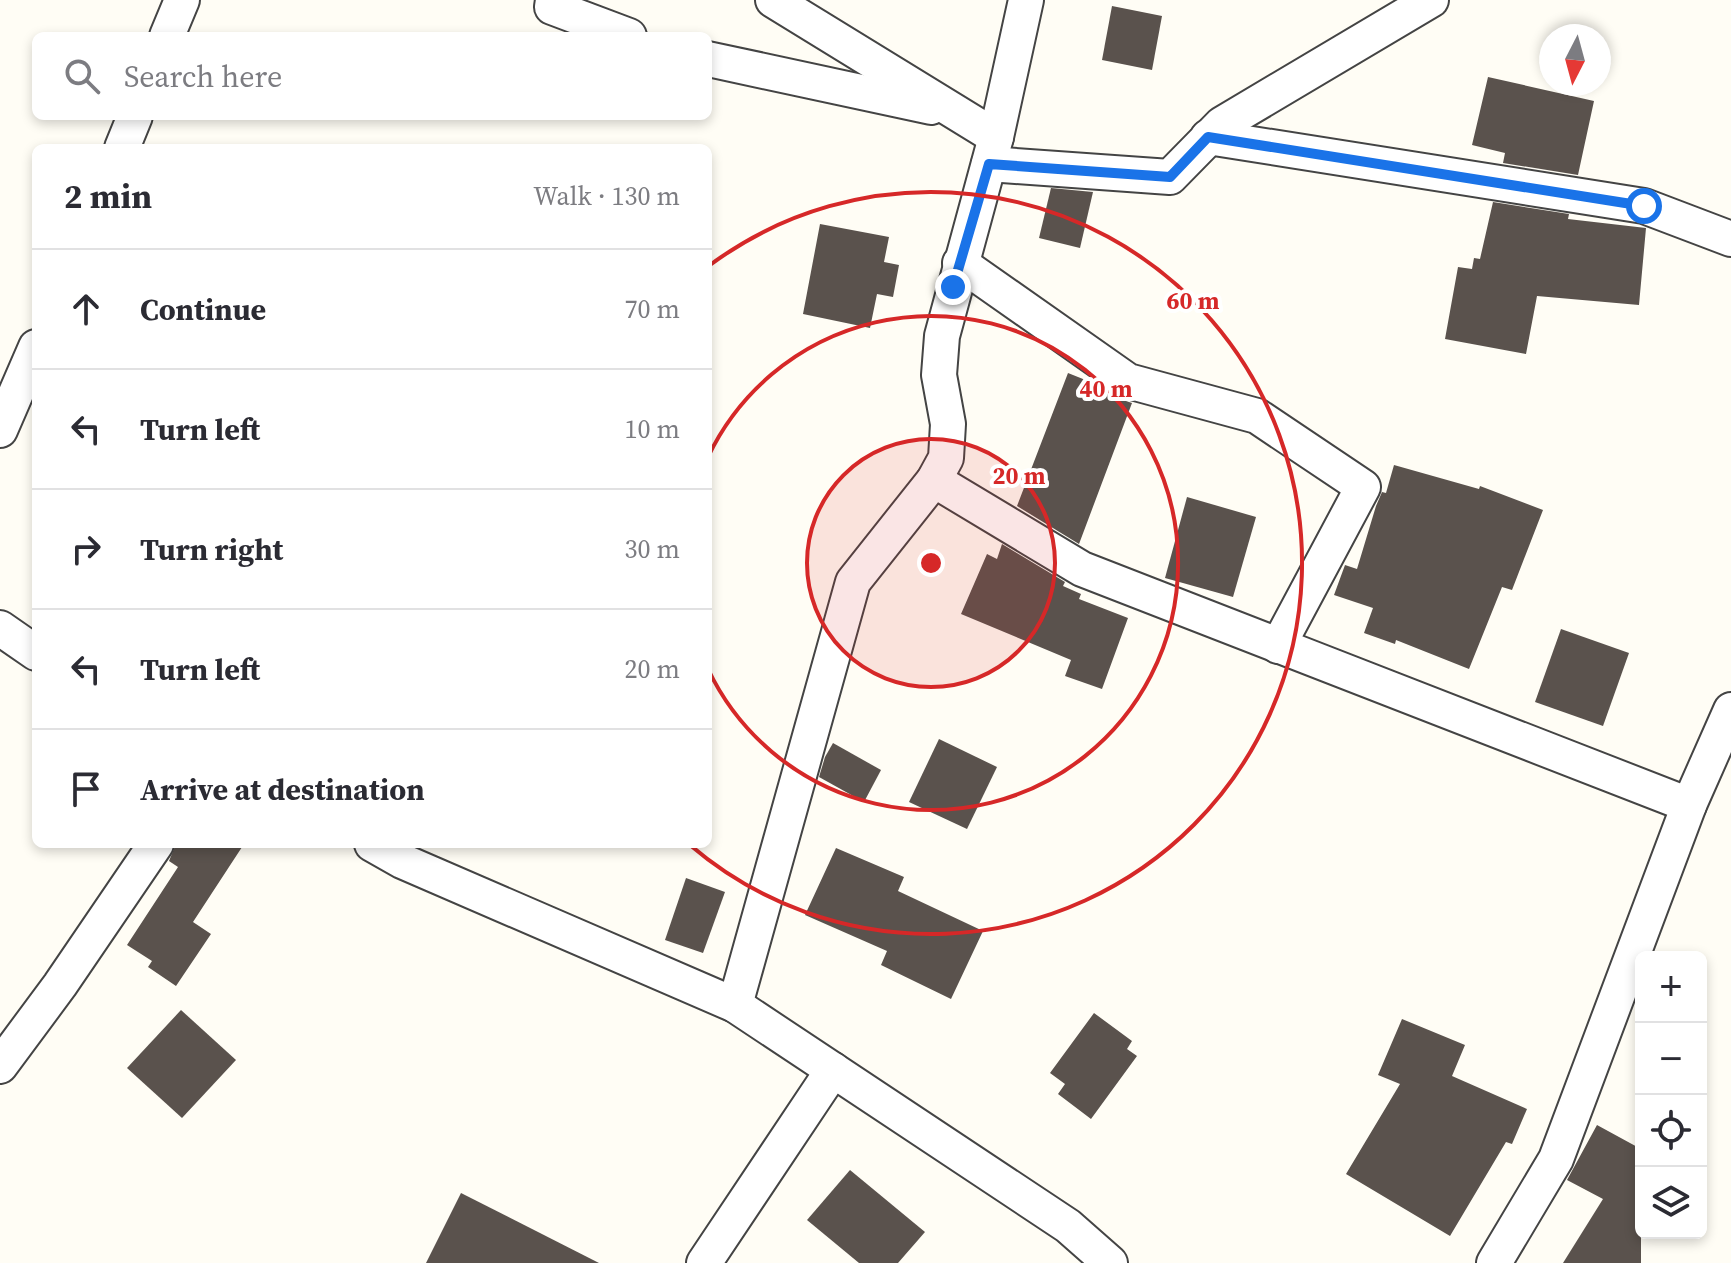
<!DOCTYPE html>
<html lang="en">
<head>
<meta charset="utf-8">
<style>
	:root { --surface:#fff; --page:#f7f7f7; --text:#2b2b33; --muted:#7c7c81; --line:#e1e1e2 }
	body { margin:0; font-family:"Source Serif 4",serif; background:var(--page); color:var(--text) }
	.controls { position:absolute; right:24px; bottom:24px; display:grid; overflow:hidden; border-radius:12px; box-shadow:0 4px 12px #0003 }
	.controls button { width:72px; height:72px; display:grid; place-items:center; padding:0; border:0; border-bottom:2px solid var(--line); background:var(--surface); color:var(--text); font:40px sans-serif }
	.compass { position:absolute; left:1539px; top:24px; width:72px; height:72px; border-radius:50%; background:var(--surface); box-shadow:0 4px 12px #0003; rotate:186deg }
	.stop { position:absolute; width:24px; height:24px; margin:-18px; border:6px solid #1a73e8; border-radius:50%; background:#fff }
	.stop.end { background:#1a73e8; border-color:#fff; box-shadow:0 2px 8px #0008 }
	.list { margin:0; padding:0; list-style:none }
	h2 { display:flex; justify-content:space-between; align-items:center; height:104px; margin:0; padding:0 32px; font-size:34px }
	h2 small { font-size:26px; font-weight:400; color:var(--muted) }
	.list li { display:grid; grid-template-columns:52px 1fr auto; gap:24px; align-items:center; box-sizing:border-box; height:120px; padding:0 32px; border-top:2px solid var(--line) }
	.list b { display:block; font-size:30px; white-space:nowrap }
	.list em { font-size:26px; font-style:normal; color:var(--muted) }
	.icon { flex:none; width:44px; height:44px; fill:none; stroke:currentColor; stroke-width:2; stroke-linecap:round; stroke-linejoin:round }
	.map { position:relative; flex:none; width:1731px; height:1263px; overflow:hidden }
	.search { position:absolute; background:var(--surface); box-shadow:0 4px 12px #0003; left:32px; top:32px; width:680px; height:88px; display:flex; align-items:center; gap:20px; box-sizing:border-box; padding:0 28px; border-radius:12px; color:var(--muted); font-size:30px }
	.panel { position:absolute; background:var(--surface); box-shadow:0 4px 12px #0003; left:32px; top:144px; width:680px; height:704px; border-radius:12px }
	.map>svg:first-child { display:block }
	.building { fill:#5a524d }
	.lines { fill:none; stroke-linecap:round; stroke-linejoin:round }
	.minor-casing { stroke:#444; stroke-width:38 }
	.minor { stroke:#fff; stroke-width:34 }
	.route { stroke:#1a73e8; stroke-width:10 }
	.ring { fill:none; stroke:#d62828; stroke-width:4 }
	.centre { fill:#d62828; stroke:#fff; stroke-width:4 }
	.ring-label { font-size:24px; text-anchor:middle; font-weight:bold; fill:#d62828; stroke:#fff; stroke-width:8; stroke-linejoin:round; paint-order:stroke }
</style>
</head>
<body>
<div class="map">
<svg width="1731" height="1263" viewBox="0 0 1731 1263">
	<rect width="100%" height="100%" fill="#fffdf5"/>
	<!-- building -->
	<g class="building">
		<path d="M1112,6l50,10 -10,54 -50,-10z"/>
		<path d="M1488,77l106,24 -16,74 -75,-12 2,-10 -33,-8z"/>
		<path d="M1051,188l42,4 -13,56 -41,-10z"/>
		<path d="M1493,202l76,12 -1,5 78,9 -7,77 -102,-9 -11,58 -81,-15 13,-72 14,2 2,-11 6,1z"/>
		<path d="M820,224l69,13 -5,25 15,3 -6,32 -16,-3 -7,34 -67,-14z"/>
		<path d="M1068,373l30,12 19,13 15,5 -53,141 -62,-38z"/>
		<path d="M1394,465l85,24 1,-3 63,24 -31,80 -10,-3 -33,82 -73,-29 -1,4 -31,-11 9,-25 -39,-13 11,-30 12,4 19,-63 6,-14 4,1z"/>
		<path d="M1187,497l69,20 -23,80 -68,-19z"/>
		<path d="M1002,544l63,38 -2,4 18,8 -2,5 49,19 -26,71 -37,-13 6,-16 -110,-46 26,-60 10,5z"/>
		<path d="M1561,629l68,24 -26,73 -68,-24z"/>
		<path d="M939,739l58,28 -30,62 -58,-27z"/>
		<path d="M833,743l48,27 -17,32 -45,-25 6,-20z"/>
		<path d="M176,844h68l-51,78 18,12 -35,52 -28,-19 4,-6 -25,-16 51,-78 -9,-6z"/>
		<path d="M836,848l68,29 -6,14 85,40 -32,68 -70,-34 6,-14 -82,-36z"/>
		<path d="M686,878l39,14 -22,61 -38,-13z"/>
		<path d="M181,1010l55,50 -54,58 -55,-50z"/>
		<path d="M1094,1013l38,28 -5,8 10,7 -46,63 -33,-25 7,-10 -15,-11z"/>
		<path d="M1402,1019l63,26 -13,31 75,33 -15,35 -6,-2 -56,94 -104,-62 54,-90 -22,-9z"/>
		<path d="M1597,1125l44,24v114h-78l40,-64 -36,-19z"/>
		<path d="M850,1170l75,62 -27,31h-39l-52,-43z"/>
		<path d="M461,1193l138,70h-173z"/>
	</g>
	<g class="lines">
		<defs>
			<g id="minor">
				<path d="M553,0l-1,7 77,29"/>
				<path d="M773,0l223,137"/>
				<path d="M167,36l15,-36"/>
				<path d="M708,59l223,48"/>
				<path d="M1208,137l436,69 87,33"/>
				<path d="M122,148l13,-32"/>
				<path d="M989,164l181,13 52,-53 209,-124"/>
				<path d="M960,263l168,118 129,35 106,71 -85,159"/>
				<path d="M0,430l36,-83"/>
				<path d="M934,480l148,89 607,236"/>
				<path d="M0,628l36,25"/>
				<path d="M372,844l30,17 333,144 333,221 42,37"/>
				<path d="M735,1005l118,-423 81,-102 12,-22 2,-34 -9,-49 3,-39 54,-199 30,-137"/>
				<path d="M0,1066l60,-81 96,-141"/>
				<path d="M704,1263l129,-193"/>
				<path d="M1494,1263l62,-104 133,-354 42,-95"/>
			</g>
		</defs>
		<!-- minor casing -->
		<use href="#minor" class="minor-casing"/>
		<!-- minor -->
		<use href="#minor" class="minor"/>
	</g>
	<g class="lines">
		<!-- route -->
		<path class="route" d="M953,287l36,-123 181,13 38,-40 436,69"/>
	</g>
	<!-- distance rings -->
	<circle cx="931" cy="563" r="124" fill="#d62828" fill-opacity=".12"/>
	<g class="ring">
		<circle cx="931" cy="563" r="124"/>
		<path d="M708 457A247 247 0 1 1 708 669"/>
		<path d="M710 265A371 371 0 1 1 690 845"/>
	</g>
	<circle cx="931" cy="563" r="12" class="centre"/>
	<g class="ring-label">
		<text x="1193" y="309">60 m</text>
		<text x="1106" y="397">40 m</text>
		<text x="1019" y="484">20 m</text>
	</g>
</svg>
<div class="controls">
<button>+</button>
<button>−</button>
<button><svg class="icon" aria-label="locate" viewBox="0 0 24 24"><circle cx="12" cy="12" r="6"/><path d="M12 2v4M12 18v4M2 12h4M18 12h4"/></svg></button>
<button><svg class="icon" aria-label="layers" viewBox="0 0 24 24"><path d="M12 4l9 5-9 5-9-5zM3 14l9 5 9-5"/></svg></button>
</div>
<svg class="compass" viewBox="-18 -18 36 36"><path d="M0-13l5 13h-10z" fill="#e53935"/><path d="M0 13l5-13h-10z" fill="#7c7c81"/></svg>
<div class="stop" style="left:1644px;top:206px"></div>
<div class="stop end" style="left:953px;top:287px"></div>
<div class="search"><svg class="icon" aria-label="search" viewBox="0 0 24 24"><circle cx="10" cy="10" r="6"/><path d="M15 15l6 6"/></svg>Search here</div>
<section class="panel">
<h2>2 min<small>Walk · 130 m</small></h2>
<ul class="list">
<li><svg class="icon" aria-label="ahead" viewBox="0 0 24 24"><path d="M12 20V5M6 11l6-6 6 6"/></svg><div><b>Continue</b></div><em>70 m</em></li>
<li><svg class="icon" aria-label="left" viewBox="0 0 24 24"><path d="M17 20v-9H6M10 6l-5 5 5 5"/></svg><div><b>Turn left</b></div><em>10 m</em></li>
<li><svg class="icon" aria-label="right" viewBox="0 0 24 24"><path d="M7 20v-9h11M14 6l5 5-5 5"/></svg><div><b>Turn right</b></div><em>30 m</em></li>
<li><svg class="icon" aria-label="left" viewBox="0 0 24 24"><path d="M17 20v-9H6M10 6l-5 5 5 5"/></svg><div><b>Turn left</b></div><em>20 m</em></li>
<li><svg class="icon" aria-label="arrive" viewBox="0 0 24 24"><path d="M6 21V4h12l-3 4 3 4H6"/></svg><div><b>Arrive at destination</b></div></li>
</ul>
</section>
</div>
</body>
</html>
